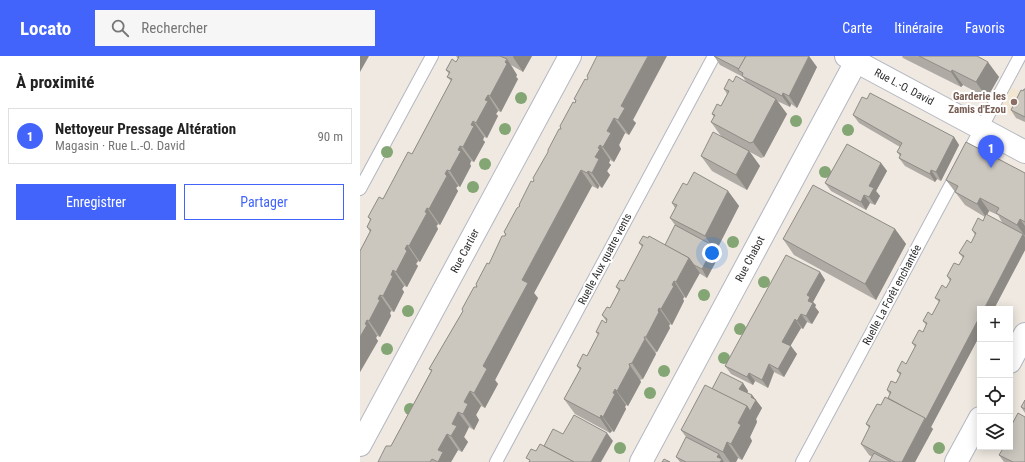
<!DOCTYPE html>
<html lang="fr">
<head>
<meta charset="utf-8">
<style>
	:root { --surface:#fff; --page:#f6f6f6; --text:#222; --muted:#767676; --line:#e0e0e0; --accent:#4264fb }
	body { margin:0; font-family:"Roboto Condensed",sans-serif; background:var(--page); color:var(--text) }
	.controls { position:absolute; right:12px; bottom:12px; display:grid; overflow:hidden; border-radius:0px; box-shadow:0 2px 10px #0003 }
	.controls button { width:36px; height:36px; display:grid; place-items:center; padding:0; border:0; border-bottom:1px solid var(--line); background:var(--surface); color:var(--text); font:20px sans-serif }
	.you { position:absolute; left:352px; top:197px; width:14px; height:14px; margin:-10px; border:3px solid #fff; border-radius:50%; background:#1a73e8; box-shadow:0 0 0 6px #1a73e833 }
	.badge { display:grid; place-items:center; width:26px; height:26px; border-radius:50%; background:var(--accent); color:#fff; font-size:13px; font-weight:700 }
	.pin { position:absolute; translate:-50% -33px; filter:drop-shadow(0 1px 2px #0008) }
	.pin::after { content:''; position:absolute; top:21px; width:14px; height:12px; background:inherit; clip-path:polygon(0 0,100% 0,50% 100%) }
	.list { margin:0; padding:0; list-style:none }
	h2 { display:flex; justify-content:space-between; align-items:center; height:52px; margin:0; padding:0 16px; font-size:17px }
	h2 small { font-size:13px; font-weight:400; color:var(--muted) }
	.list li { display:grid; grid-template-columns:26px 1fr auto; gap:12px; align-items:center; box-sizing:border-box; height:56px; margin:0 8px 8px; padding:0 8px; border:1px solid var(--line); border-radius:0px }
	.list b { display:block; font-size:15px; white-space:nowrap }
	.list p { margin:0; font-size:13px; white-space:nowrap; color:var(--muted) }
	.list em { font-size:13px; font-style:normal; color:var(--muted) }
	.actions { display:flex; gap:8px; padding:12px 16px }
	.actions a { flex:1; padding:9px 0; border:1px solid var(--accent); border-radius:0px; text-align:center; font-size:14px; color:var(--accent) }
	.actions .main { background:var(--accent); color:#fff }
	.icon { flex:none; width:22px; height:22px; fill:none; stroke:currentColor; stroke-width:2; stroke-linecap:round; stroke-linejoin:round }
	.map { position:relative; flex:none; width:665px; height:406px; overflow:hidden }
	header { display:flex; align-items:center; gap:24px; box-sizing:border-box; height:56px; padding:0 20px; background:var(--accent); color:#fff }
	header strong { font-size:19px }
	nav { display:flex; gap:22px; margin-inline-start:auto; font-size:14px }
	.search { width:280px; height:36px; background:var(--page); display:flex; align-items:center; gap:10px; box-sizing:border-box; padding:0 14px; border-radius:0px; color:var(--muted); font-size:15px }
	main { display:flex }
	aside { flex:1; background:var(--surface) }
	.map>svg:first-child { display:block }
	.education { fill:#f0e6d1 }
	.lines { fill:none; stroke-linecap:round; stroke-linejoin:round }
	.lane-casing { stroke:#b4b7c1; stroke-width:14 }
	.street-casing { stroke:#b4b7c1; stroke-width:24 }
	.lane { stroke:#fff; stroke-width:12 }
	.street { stroke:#fff; stroke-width:22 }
	.tree { fill:#84a574 }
	.wall { fill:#afaba4; fill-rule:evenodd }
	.shaded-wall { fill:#8e8b86 }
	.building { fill:#cbc7bf; stroke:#8e8b86 }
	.education-dot { fill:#8d6e63; stroke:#fff; stroke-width:1.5 }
	.labels { text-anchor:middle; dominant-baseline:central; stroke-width:4; stroke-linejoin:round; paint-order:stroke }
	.street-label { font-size:11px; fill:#2e2e2e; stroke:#fff }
	.education-label { font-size:11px; font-weight:bold; fill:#785e54; stroke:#fff; text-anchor:end }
</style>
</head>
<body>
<header>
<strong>Locato</strong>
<div class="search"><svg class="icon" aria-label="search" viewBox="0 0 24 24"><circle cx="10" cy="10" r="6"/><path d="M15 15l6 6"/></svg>Rechercher</div>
<nav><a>Carte</a><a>Itinéraire</a><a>Favoris</a></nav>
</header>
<main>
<aside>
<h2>À proximité<small></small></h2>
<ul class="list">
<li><span class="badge">1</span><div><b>Nettoyeur Pressage Altération</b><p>Magasin · Rue L.-O. David</p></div><em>90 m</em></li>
</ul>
<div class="actions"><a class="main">Enregistrer</a><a>Partager</a></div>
</aside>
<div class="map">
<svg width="665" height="406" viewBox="0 0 665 406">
	<rect width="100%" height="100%" fill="#efe9e1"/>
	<!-- education -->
	<path class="education" d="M651,31l14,7v28l-25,-13z"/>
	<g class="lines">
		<defs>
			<g id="lane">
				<path d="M0,133l72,-133"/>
				<path d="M136,406l218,-406"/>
				<path d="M442,406l218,-406"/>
			</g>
			<g id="street">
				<path d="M486,0l179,96"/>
				<path d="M650,306l15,-28"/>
				<path d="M0,389l210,-389"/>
				<path d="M281,406l218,-406"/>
				<path d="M596,406l24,-44"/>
			</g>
		</defs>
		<!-- lane casing -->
		<use href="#lane" class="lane-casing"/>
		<!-- street casing -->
		<use href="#street" class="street-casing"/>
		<!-- lane -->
		<use href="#lane" class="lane"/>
		<!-- street -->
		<use href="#street" class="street"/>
	</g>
	<!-- trees -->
	<g class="tree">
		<circle cx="161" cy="42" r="6"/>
		<circle cx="436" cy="65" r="6"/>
		<circle cx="145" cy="73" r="6"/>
		<circle cx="488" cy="74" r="6"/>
		<circle cx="27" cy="96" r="6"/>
		<circle cx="125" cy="108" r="6"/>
		<circle cx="465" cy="116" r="6"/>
		<circle cx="113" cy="131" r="6"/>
		<circle cx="373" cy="186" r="6"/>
		<circle cx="404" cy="226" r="6"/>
		<circle cx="344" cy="239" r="6"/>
		<circle cx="48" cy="255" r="6"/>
		<circle cx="380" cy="273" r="6"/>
		<circle cx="27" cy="293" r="6"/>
		<circle cx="364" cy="302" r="6"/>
		<circle cx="304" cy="315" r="6"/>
		<circle cx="290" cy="337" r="6"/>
		<circle cx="50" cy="353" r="6"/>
		<circle cx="260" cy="392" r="6"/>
		<circle cx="579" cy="392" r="6"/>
	</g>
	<!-- wall -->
	<g class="wall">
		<path d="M96,0h76l-9,16 -12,-7 6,10 -1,2 2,2 -17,33 -3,-1 -2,3 2,2 -11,22 -3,-1 -1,3 2,2 -11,20 -3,-1 -1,3 1,2 -11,21 -2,-1 -2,2 2,3 -18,34 -2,-1 -1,2 1,3 -18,33 -2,-1 -2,3 2,2 -11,21 -3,-1 -2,3 2,3 -10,20 -3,-1 -1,2 1,3 -11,21 -3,-1 -1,2 2,3 -18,31v-121l10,-19 -3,-5 3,-7 -2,-3 15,-18 29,-45 39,-73 -4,-4 2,-3 -3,-4 10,-8 2,-3z"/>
		<path d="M354,0l103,11 -20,41 -6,-4 -1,3 -13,-6 10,13 -23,43 -3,1 -11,-6 10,14 -13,24 -35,-19 -11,-15 20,-20 -10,-14 3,-5 -2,-3 9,-8 6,-12 -3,-5 9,-7h13l-3,-5 -23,-12z"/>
		<path d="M542,0h75l22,21 -12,21 -24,-13 -2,2 -58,-29z"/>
		<path d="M665,33v33l-9,-4 -5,-8z"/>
		<path d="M214,43l59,21 3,3 -7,12 -4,-2 -6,12 2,4 -7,13 -4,-2 -1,3 2,2 -4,6 3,4 -8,13 -3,-2 -1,3 -6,-3 -58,107 4,5 -43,82 3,4 -13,24 -4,-2 -5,9 3,5 -5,10 -5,-3 -5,10 4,5 -6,10 -4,-2 -7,12h-73l13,-16 40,-75 -2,-2 48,-82 28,-52 -1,-3 16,-26 -1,-1 14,-23 28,-53 15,-28z"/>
		<path d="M507,43l87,38 5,8 -18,36 -4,-2 -2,3 -30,-16 -6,-8 1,-2 -3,-4 3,-5 -41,-24 -6,-8z"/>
		<path d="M521,107l6,8 -11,20 4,5 -5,9 -5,-2 -4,7 -35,-19 -6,-8z"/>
		<path d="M665,117v77l-94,177 2,2 -18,33h-46l3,-5 -3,-2 -8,-11 8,-16 -3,-4 15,-19 7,-7 2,-3 -3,-5 9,-7 4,-8 -3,-4 9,-7 9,-17 -3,-4 11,-11 3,-7 -3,-4 9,-6 7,-13 -4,-4 11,-10 4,-7 -3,-5 12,-11 4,-7 -4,-5 12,-10 4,-8 -3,-5 11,-9 2,-4 -20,-12 -19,-25zM629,155l9,4 5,9 -16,-9z"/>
		<path d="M327,129l41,6 11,15 -22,43 3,5 -13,24 -8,-5 -13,25 -2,-1 -1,2 1,2 -12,24 -2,-1 -1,2 1,2 -13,24 -2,1 1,1 -13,25 -3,1 1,2 -13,24 -2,-1 -1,2 1,2 -12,23 -2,-1 -2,2 -35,-19 -11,-15 16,-29 -3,-4 10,-10 11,-21 -2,-3 10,-9v-2l-4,-6 8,-7 9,-17 -3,-4 8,-6 18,-34 -3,-4 26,2 10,-20 -5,-7 5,-10 -3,-5z"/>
		<path d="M535,173l11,15 -30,56 -82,-45 -11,-16z"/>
		<path d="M460,216l5,8 -12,22 3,3 -1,2 4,5 -7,12 -5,-2 -4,7 -2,-1 -11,18 7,8 -13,23 -10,-5 -6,16 -13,-7 -2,4 -22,-11 -6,-8z"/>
		<path d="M383,327l5,8 -1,2 5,2 10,13 -6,11 1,3 -7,15 2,4 -10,19 -4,-2 -2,4h-56l-4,-5 10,-20 -5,-7 31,-41z"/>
		<path d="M665,344v13l-4,-6z"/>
		<path d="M639,399l26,7h-21z"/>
	</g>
	<!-- shaded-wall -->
	<g class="shaded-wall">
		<path d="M0,0h9l-9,16z"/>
		<path d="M153,0h19l-9,16 -10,-15z"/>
		<path d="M288,0h19l-34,64 3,3 -7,12 -11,-15 3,-14z"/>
		<path d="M449,0l8,11 -20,41 -8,-12z"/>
		<path d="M147,3l10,16 -1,2 2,2 -17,33 -11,-16z"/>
		<path d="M628,6l11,15 -12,21 -11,-16z"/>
		<path d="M592,14l11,15 -2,2 -10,-15z"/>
		<path d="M423,37l8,11 -1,3 -8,-11z"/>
		<path d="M128,39l10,16 -2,3 2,2 -11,22 -11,-15 9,-23z"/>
		<path d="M416,43l11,15 -23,43 -11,-15z"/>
		<path d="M254,62l11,15 -6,12 2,4 -7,13 -11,-15 4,-16z"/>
		<path d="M113,65l11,16 -1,3 2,2 -11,20 -11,-15z"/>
		<path d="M594,81l5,8 -18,36 -5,-9z"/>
		<path d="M240,89l10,15 -1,3 2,2 -4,6 3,4 -8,13 -10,-15 3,-16z"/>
		<path d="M100,90l11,15 -1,3 1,2 -11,21 -10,-16 8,-21z"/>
		<path d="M389,95l11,15 -13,24 -11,-15z"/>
		<path d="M521,107l6,8 -11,20 4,5 -5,9 -6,-8v-11z"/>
		<path d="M87,114l11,16 -2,2 2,3 -18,34 -11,-16z"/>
		<path d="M221,114l11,16 -58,107 4,5 -43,82 3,4 -13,24 -11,-15 9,-27 39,-86z"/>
		<path d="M571,114l6,9 -2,3 -5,-8z"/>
		<path d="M228,115l11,15 -1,3 -11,-16z"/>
		<path d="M368,135l11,15 -22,43 3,5 -13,24 -5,-9 11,-21 -8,-12z"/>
		<path d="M504,139l6,8 -4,7 -5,-8z"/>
		<path d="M620,142l9,13 -3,6 -9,-13z"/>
		<path d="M67,152l11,16 -2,2 2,3 -18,33 -11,-16z"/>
		<path d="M660,163l5,7v10l-8,-11z"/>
		<path d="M535,173l11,15 -30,56 -11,-16z"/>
		<path d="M663,178l2,3v13l-31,59h-10z"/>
		<path d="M47,189l11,16 -2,3 2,2 -11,21 -11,-15z"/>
		<path d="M329,202l11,15 -14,25 -10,-16z"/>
		<path d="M33,214l11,16 -2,3 2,3 -10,20 -11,-16 8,-21z"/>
		<path d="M460,216l5,8 -12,22 3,3 -1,2 4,5 -7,12 -6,-8 2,-15 -1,-6z"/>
		<path d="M314,225l10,16 -1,2 1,2 -12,24 -11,-16 11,-24z"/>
		<path d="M20,239l11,16 -1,2 1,3 -11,21 -11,-16 9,-22z"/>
		<path d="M299,252l11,16 -1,2 1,2 -13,24 -11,-15z"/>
		<path d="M441,258l6,8 -4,7 -6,-8z"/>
		<path d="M620,260v19l-49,92 2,2 -18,33h-13z"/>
		<path d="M435,263l6,9 -13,22 -6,-8z"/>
		<path d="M7,264l10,16 -1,2 2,3 -18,31v-35z"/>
		<path d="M285,283l11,15 -13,25 -11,-16z"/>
		<path d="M431,290l6,8 -13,23 -6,-8z"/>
		<path d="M269,308l11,16 1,2 -13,24 -11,-15z"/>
		<path d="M409,308l5,8 -6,16 -6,-8z"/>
		<path d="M389,317l6,8 -2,4 -6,-8z"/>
		<path d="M383,327l5,8 -3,6 -6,-8z"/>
		<path d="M255,333l11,16 -1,2 1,2 -12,23 -11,-15z"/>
		<path d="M110,335l11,15 -5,9 3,5 -5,10 -11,-16 1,-12z"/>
		<path d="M392,339l10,13 -6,11 1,3 -7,15 2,4 -10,19 -11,-16 7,-21z"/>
		<path d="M98,356l11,15 -5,10 4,5 -6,10 -11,-16 1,-12z"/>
		<path d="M241,359l11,16 -2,2 -10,-15z"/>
		<path d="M247,377l6,8 -12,21h-10z"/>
		<path d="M87,378l11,16 -7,12h-13v-12z"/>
		<path d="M367,386l11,16 -2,4h-6l-7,-10z"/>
		<path d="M359,398l5,8h-4l-3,-5z"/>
	</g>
	<!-- building -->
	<g class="building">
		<path d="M98,0h42l7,3 -2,3 2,2 -17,32 -2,-1 -3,5 3,1 -12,22 -3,-2 -2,4 3,1 -11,21 -3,-1 -2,4 3,1 -11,20 -3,-1 -2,4 2,2 -18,33 -2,-1 -2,4 2,1 -18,33 -2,-1 -2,4 2,2 -11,21 -3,-2 -2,5 2,1 -10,20 -3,-1 -2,4 2,1 -11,21 -2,-1 -2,4 2,1 -7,12v-86l11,-21 -4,-3 4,-8 -3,-2 11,-20 4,2 25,-47 4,2 40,-75 -5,-2 3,-5 -4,-2 6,-11 4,3 3,-5z"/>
		<path d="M237,0h51l-27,50 4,2 -7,12 -4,-2 -7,13 4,2 -8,14 -3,-2 -2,3 2,1 -5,8 4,2 -7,14 -4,-2 -1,2 -6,-3 -59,110 6,3 -45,83 4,3 -13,24 -4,-2 -6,11 4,2 -5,10 -5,-2 -6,12 5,2 -6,10 -4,-2 -9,16 5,2 -5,10 -6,-3 -2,3h-52l8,-16h5l40,-74 1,-2 -3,-1 34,-58 -1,-2 12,-22h3l-1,-3 11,-21 2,1 13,-28h3l1,-2 -2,-2 13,-24 3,-2 -1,-1 12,-24 2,1 1,-2 -1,-2 15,-26v-2l11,-21h2l-1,-3 13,-24 2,1 1,-3 -2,-1 11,-20 2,1 1,-2 -1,-2z"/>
		<path d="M354,0h32l-7,13z"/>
		<path d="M386,0h63l-20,40 -6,-3 -1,3 -40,-20 1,-3 -5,-3z"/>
		<path d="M559,0h58l11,6 -12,20 -24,-12 -1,2z"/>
		<path d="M376,20l40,23 -23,43 -3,1 -39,-21 4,-7 -3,-1 5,-10 4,2 8,-15 -5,-2 5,-10 4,3z"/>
		<path d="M664,33h1v28l-14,-7 10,-20 2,1z"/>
		<path d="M510,37l84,44 -18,35 -5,-2 -1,4 -31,-16 2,-4 -4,-2 5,-9 -49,-28 9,-18 5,2z"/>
		<path d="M353,76l36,19 -13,24 -35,-19z"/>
		<path d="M606,86l59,31v49l-5,-3 -3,6 -21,-12 3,-5 -19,-10 -3,6 -22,-12 3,-6 -12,-6z"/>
		<path d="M487,88l34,19 -12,23 5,2 -5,9 -5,-2 -3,7 -36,-19z"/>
		<path d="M334,116l34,19 -23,45 -35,-18 7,-13 -5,-2 11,-20 4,2z"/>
		<path d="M453,129l82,44 -30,55 -82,-45z"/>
		<path d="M626,158l37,20 -39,75h-4v7l-54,103 -38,-21 3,-6 -4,-2 4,-9 5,2 5,-10 -4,-2 5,-10 4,3 10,-19 -4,-2 7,-13 4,2 4,-9 -4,-2 5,-9 4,3 8,-15 -5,-2 7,-13 4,3 3,-5 2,-4 -4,-3 7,-13 5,2 5,-9 -5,-3 8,-13 4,3 5,-10 -4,-3 6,-12 5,3z"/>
		<path d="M315,169l39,21 -12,23 -8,-4 -5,-7 -24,-13z"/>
		<path d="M283,180l5,2 1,-2 40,22 -13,24 -2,-1 -2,4 2,1 -13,23 -2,-1 -1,3 1,1 -13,25h-2l1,2 -13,24 -3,1 1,3 -13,24 -2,-2 -2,4 2,1 -12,23 -2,-2 -1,3 -36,-19 17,-31 -4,-2 6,-12 4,2 12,-23 -3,-1 6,-12 4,3 1,-4 -5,-4 5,-8 3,1 10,-19 -4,-2 4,-7 4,1 19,-36 -4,-2z"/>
		<path d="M426,199l34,17 -13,23 3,2 -2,4 5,2 -7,13 -5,-2 -4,7 -2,-2 -13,23 9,4 -13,23 -9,-5 -7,16 -13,-7 -2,4 -22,-11z"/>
		<path d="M361,316l22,11 -4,6 13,6 -1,2 5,3 -6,11 -3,-5 -35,-17z"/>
		<path d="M345,329l42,21 -9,17 3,2 -10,19 -4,-2 -4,10 -42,-22z"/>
		<path d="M525,341l40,21 -23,44h-7l-34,-18 9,-18 -4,-2 11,-20 4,1z"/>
		<path d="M665,344v9l-4,-2z"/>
		<path d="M658,357l7,4v45h-12l-14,-7 5,-8h6v-19z"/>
		<path d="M214,359l33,18 -16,29h-17l-30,-16 9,-17 10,5z"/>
		<path d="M326,381l33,17 -2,3 5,2 -2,3h-34l-10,-5z"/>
		<path d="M180,388l34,18h-45l1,-2 -4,-2 5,-9 5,2z"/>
		<path d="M514,397l17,9h-22z"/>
		<path d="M304,403l6,3h-8z"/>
	</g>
	<!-- markers -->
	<circle class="education-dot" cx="654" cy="46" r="4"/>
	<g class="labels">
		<!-- street labels -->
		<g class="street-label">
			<text transform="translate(544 31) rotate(28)">Rue L.-O. David</text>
			<text transform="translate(105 195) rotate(-62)">Rue Cartier</text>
			<text transform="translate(245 203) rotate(-62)">Ruelle Aux quatre vents</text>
			<text transform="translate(390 203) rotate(-62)">Rue Chabot</text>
			<text transform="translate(532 239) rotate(-62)">Ruelle La Forêt enchantée</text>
		</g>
		<!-- education labels -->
		<g class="education-label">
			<text x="646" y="40">Garderie les<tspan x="646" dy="13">Zamis d'Ezou</tspan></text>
		</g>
	</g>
</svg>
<div class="controls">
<button>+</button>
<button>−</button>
<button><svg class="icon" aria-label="locate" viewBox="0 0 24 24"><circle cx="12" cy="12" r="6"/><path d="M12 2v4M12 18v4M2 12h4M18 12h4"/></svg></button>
<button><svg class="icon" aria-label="layers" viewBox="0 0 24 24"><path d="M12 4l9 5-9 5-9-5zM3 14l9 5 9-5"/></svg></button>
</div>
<div class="you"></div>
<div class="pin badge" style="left:631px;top:112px">1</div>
</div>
</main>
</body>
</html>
